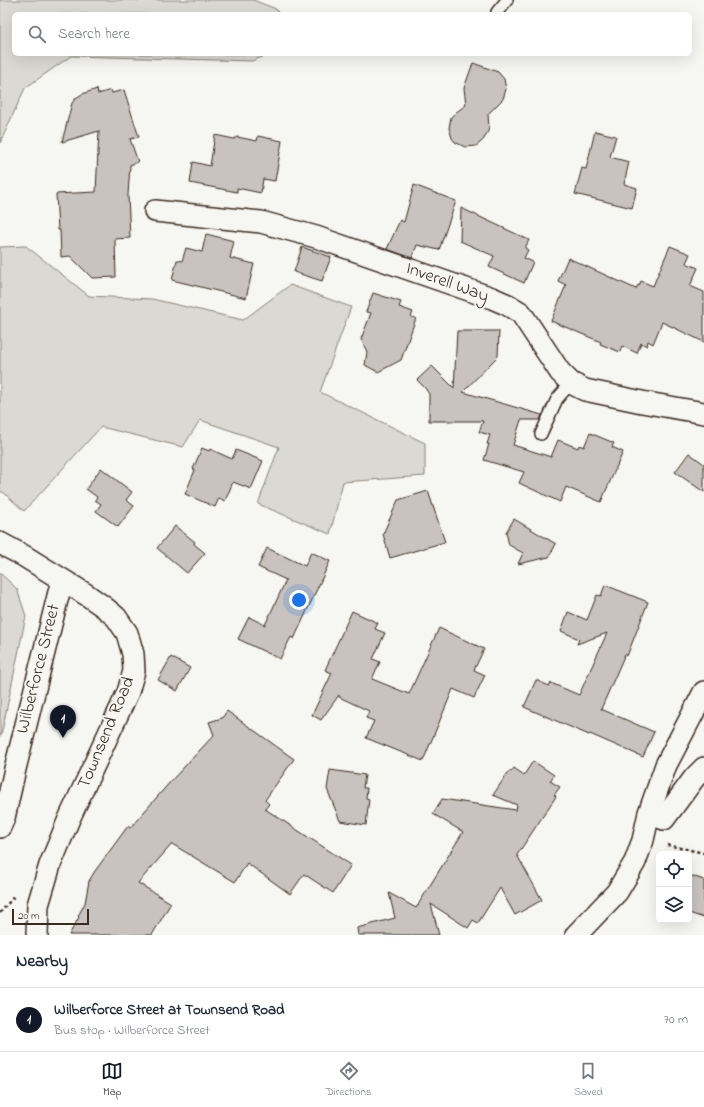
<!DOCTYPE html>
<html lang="en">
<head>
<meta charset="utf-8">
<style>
	:root { --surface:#fff; --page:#f6f6f7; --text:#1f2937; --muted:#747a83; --line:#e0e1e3; --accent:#111827 }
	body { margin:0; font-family:"Indie Flower",sans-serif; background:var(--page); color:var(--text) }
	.controls { position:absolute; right:12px; bottom:12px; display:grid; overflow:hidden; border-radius:6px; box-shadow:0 4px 16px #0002 }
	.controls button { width:36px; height:36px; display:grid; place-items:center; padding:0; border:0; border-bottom:1px solid var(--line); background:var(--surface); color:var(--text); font:20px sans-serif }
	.scale { position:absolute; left:12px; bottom:10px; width:77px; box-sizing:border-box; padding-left:4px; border:2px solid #3b2a1e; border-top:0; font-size:11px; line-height:14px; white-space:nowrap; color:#3b2a1e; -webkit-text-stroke:3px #f6f6f2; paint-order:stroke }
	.you { position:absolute; left:299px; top:600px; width:14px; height:14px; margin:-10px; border:3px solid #fff; border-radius:50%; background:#1a73e8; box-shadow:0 0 0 6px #1a73e833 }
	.badge { display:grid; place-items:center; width:26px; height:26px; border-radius:50%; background:var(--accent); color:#fff; font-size:13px; font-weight:700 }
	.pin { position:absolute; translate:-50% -33px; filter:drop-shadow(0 1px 2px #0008) }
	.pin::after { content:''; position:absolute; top:21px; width:14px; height:12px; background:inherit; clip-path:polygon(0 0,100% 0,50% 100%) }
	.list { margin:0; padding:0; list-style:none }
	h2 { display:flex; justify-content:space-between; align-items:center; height:52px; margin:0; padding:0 16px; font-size:17px }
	h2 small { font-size:13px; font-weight:400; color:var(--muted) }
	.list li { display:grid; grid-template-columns:26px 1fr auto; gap:12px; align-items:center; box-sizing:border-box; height:64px; padding:0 16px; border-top:1px solid var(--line) }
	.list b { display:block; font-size:15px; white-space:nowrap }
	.list p { margin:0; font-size:13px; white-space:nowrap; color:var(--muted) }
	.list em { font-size:13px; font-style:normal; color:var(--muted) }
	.icon { flex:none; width:22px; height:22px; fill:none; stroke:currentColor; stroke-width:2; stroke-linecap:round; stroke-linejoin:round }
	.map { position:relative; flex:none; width:704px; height:935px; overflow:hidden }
	.search { position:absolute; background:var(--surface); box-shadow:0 4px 16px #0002; left:12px; right:12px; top:12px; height:44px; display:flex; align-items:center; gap:10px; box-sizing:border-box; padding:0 14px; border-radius:6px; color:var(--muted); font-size:15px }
	.sheet { height:116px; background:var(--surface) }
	nav { display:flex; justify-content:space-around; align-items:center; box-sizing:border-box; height:56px; border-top:1px solid var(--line); background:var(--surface); font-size:11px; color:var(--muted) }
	nav a { display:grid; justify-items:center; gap:2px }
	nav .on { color:var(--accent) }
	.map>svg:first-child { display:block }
	.green { fill:#dad9d3; stroke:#8a8278 }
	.building { fill:#c8c3be; stroke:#3b2a1e }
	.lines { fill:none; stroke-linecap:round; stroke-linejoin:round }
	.service-casing { stroke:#3b2a1e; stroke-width:14 }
	.minor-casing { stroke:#3b2a1e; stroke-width:24 }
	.path { stroke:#3b2a1e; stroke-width:2.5; stroke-dasharray:3 3; stroke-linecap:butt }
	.service { stroke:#f6f6f2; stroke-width:11 }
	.minor { stroke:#f6f6f2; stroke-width:21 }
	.labels { text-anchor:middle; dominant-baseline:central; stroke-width:4; stroke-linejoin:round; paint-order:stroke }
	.street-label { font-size:18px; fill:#3b2a1e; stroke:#f6f6f2 }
</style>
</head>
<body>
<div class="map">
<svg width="704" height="935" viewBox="0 0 704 935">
	<rect width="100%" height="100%" fill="#f6f6f2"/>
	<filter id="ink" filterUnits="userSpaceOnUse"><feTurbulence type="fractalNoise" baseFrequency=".025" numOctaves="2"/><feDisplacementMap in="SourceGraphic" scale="8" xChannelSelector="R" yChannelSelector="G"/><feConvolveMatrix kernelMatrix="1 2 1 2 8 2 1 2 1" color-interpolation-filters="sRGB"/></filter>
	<g filter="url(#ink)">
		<!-- green -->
		<g class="green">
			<path d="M0,0h253l23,9 3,5h-265v40h256l-18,7 -181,-5 -46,32 -25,55z"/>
			<path d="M26,246l63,50 63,3 91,21 47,-35 61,22 -31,85 105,51v33l-82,6 -13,52 -72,-30 21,-57 -79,-27 -17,27 -82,-20 -77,84 -21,-19h-3v-245z"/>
			<path d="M0,573l17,16 9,27 -25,120h-1z"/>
		</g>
		<!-- building -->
		<g class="building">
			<path d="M473,63l25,9 6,7 2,10 -3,10 -15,15 1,15 -5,10 -4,4 -4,3 -11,1 -10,-5 -3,-4 -3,-10 2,-11 4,-4 11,-8 -2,-17z"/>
			<path d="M97,89l1,5 13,-4 1,3 12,-3 15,47 -9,2 8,23 -8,3 -2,30 2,43 -15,1 1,38 -24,1 -22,-22 -9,1 -1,-27h-2l-2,-36 40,-2 3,-61 -37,11 10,-39 4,-5 6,-4z"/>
			<path d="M595,131l21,5 -6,21 19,5 -5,22 13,4 -5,20 -57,-14 7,-26 4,1z"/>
			<path d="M215,135l19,4 3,-2 20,4 1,-5 24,5 -7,40 -12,-2 -2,14 -24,-5v4l-47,-9 3,-21 17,4z"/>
			<path d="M414,185l42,16 -17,49 -22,-5 -5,13 -25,-9 13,-29 4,2z"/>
			<path d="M461,208l68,32 -4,8 3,2 -4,8 9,4 -9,21 -35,-16 5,-11 -34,-15z"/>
			<path d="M206,234l28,7 -4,17 24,6 -8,34 -74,-18 5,-20 5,1 4,-13 16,4z"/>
			<path d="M670,246l20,8 -4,9 12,5 -8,18 14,6v50l-42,-20 -9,22 -5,-3 -1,5 -6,-3 -4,10 -15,-7 -2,6 -20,-8 1,-2 -50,-21 15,-36 -8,-4 10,-23 68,31 2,-4 1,1 2,-5 12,5z"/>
			<path d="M302,247l29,10 -9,24 -28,-9z"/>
			<path d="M373,293l28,9 -2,5 14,5 -2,5 5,1 -15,42 -23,12 -13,-7 2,-13 -6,-13 10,-26 -5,-1z"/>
			<path d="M457,331h42l-1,25 -35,36 79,23 -2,5h-19l-8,25 38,12 7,-17 20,8 1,-3 5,2 6,-14 24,10 -2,4 11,5 -22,50 -35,-15 -6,15 -41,-19 5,-11 -40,-12 5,-16h-2l3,-9 -11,-3 4,-11h-54v-27l-4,-6 -8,-8 15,-14 22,22z"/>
			<path d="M202,448l7,3 1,-2 22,10 4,-9 27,11 -12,28 -18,-7 -8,19 -6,-3 -4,9 -30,-13 10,-24 -2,-1z"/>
			<path d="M689,453l15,11v28l-29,-20z"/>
			<path d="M101,468l31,24 -6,8 8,6 -16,21 -22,-16 5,-7 -6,-4 2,-3 -11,-8z"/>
			<path d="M428,491l17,51 -55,16 -7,-24 15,-34z"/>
			<path d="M514,519l42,25 -7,13 -31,7 5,-11 -14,-8 -3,-13z"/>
			<path d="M175,526l20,16 -1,2 11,9 -18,20 -30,-25z"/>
			<path d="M267,548l38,18 6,-14 19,9 -36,78 -3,-2 -11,22 -42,-20 11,-22 16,8 21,-45 -28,-13z"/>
			<path d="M605,585l43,17 -21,54 -2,-2 -24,55 53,23 -11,25 -53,-23 -1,1 -65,-28 12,-27 13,6 2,-3 28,12 28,-62 -30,11 2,-5 -18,-8 7,-19 19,8 10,-25 4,1z"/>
			<path d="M352,611l26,12 -3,6 10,4 -12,26 7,3 -8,17 37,15 30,-66 45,21 -10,21 11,5 -11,23 -21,-9 -30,72 -57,-23 8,-17 -8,-3 3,-7 -30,-14v-2l-18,25 -9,-5 20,-42 -7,-3z"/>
			<path d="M171,657l19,11 -13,23 -19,-11z"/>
			<path d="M227,711l67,48 -29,41 4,4 -4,5 86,56 -18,28 -29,-19 -14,20 -43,-31 -12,19 -63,-38 -34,39 33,20 -19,32h-83l10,-18 -1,-1 7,-13 4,-22 6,-10 33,-45 2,2 41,-47 43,-46 -5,-13 13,-4z"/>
			<path d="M533,761l21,14 -4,6 10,6 -6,8 2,1 -1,2 -38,57 25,45 -27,15 -15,-27 -22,35 -5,-3 -5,8 -37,-24 8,31h-81l-1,-7 38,-10 -6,-25 27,15 47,-76 -30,-18 9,-15 74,11 1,-5 -24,-10 16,-24 2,1 3,-4 10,7z"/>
			<path d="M330,770l35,5 -2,13h4l-1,10 3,1 -3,26 -26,-4 -13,-32z"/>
			<path d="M689,875l15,5v38l-15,-5z"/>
		</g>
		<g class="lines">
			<defs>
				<g id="service">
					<path d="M497,12l10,-12"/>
					<path d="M541,434l16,-35 14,-16"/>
				</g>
				<g id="minor">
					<path d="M155,211l106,11 55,15 176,61 16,7 13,8 39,59 11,11 14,7 57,12 62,11"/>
					<path d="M0,543l24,13 63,39 17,12 12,10 11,16 6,21 1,17 -6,21 -59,127 -19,46 -12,40 -1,30"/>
					<path d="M649,813l15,6 31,-42 9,-9"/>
					<path d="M0,827l4,-9 11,-49 47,-189"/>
					<path d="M576,935l41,-43 18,-30 8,-22 6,-27 17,-48 38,-73"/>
				</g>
			</defs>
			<!-- service casing -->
			<use href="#service" class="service-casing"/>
			<!-- minor casing -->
			<use href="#minor" class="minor-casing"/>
			<!-- path -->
			<g class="path">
				<path d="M667,845l37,8"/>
				<path d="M0,913l15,-18"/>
			</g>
			<!-- service -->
			<use href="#service" class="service"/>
			<!-- minor -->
			<use href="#minor" class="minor"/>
		</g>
	</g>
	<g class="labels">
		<!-- street labels -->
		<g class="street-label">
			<text transform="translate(447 283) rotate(20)">Inverell Way</text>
			<text transform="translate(39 669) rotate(-76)">Wilberforce Street</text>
			<text transform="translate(107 733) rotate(-67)">Townsend Road</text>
		</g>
	</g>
</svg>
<div class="controls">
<button><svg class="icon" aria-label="locate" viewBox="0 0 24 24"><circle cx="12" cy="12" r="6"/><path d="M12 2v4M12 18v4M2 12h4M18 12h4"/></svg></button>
<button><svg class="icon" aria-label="layers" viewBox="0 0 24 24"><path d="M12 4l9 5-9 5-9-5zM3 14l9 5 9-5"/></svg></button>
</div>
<div class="scale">20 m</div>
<div class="you"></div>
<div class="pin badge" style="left:63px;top:738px">1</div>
<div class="search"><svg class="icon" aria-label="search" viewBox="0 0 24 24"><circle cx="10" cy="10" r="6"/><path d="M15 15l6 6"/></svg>Search here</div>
</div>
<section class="sheet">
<h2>Nearby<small></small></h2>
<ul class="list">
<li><span class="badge">1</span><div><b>Wilberforce Street at Townsend Road</b><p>Bus stop · Wilberforce Street</p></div><em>70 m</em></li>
</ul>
</section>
<nav>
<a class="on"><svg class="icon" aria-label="map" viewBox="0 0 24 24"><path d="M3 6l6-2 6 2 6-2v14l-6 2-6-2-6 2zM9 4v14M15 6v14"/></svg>Map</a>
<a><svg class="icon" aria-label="directions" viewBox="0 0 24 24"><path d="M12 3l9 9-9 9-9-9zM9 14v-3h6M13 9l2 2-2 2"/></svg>Directions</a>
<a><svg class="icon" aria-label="saved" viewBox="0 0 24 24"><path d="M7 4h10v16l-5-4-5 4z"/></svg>Saved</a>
</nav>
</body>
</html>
